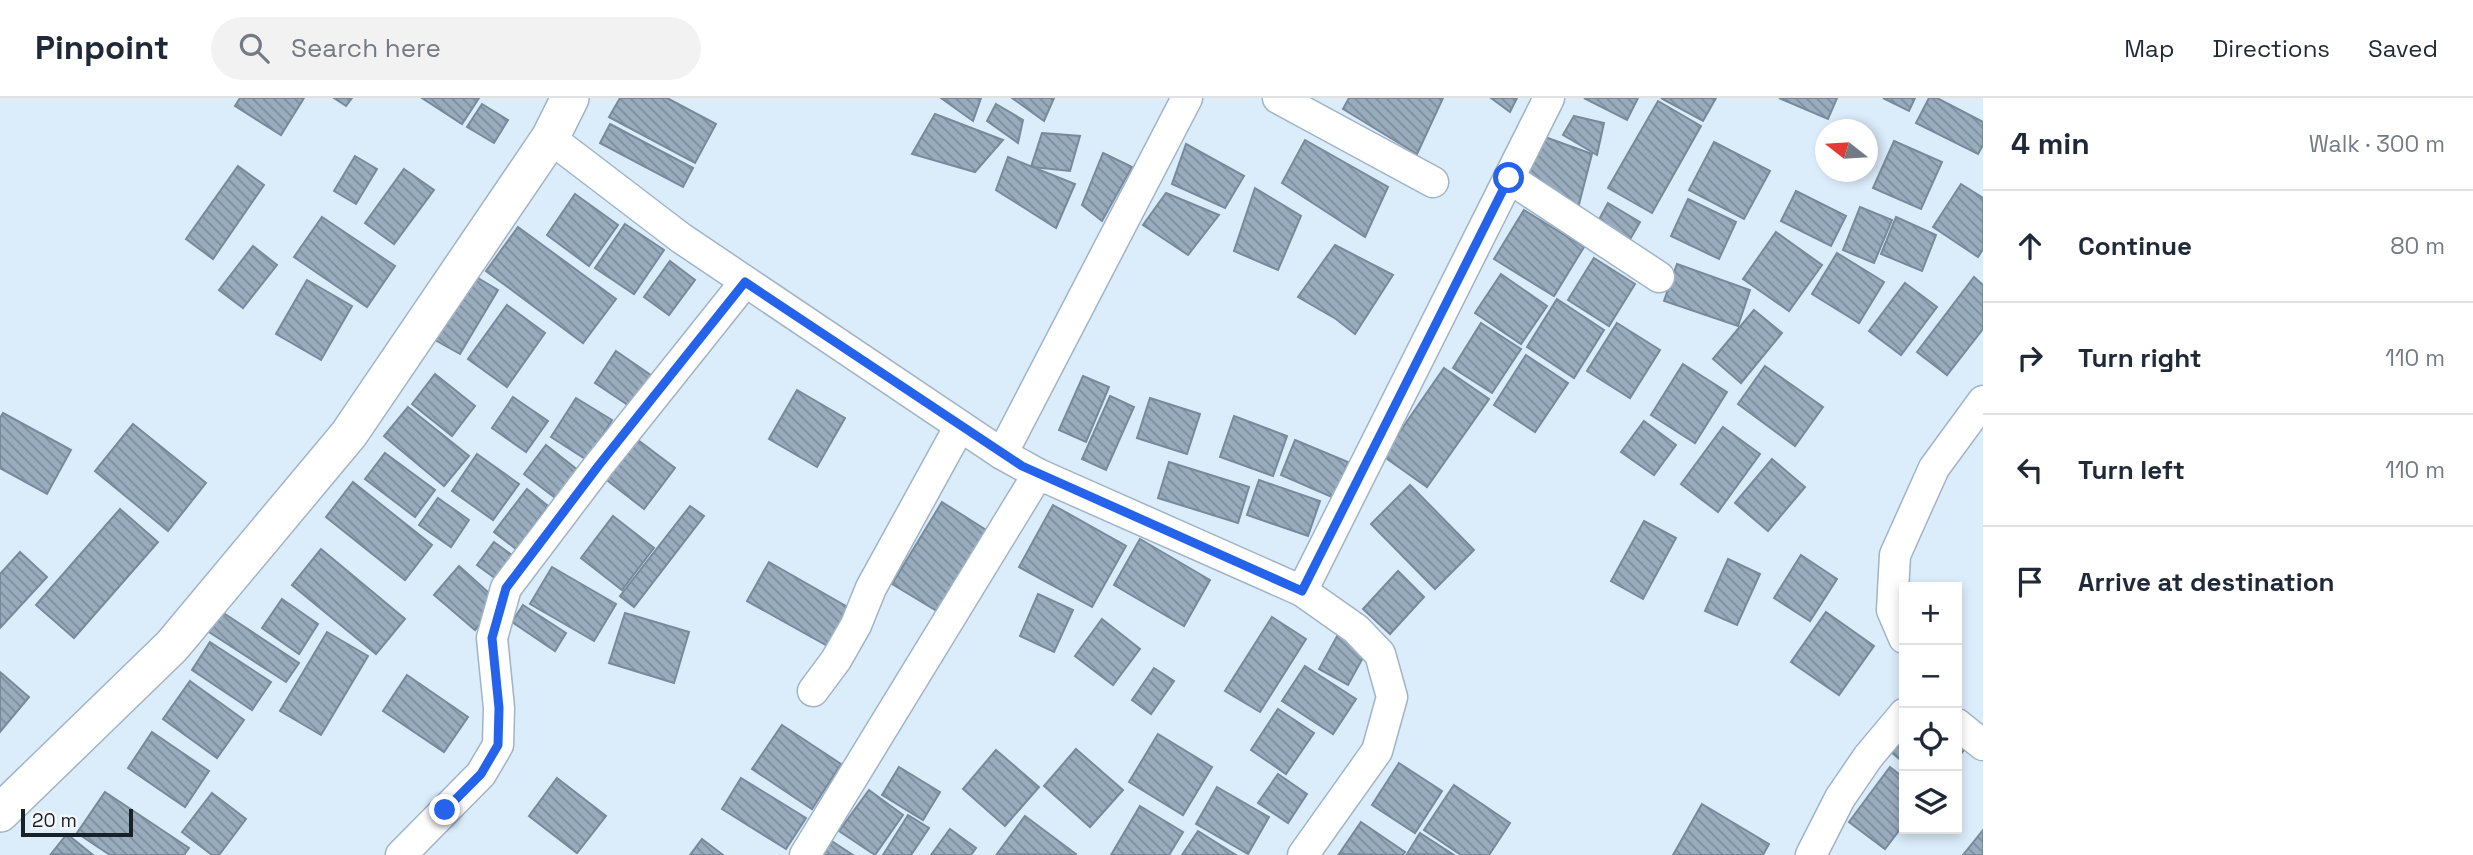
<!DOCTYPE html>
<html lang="en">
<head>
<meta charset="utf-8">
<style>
	:root { --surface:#fff; --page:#f2f2f3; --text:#1f2937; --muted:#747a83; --line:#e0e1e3 }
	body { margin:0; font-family:"Space Grotesk",sans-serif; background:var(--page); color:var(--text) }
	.controls { position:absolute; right:21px; bottom:21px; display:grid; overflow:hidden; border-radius:0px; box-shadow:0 4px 10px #0003 }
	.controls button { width:63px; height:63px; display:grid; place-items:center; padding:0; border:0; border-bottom:2px solid var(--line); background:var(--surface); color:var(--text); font:35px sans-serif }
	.compass { position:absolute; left:1815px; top:21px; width:63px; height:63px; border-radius:50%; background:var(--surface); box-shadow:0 4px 10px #0003; rotate:287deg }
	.scale { position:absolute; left:21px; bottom:18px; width:112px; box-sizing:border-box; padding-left:7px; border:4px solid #192128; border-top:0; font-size:19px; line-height:24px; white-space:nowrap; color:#192128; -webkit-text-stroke:5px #f3f7fb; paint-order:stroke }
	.stop { position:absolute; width:21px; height:21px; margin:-16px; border:5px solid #2563eb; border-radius:50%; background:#fff }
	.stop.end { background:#2563eb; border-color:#fff; box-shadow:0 2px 7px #0008 }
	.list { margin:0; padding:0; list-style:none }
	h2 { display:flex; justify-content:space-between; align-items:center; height:91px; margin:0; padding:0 28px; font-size:30px }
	h2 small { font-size:23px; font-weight:400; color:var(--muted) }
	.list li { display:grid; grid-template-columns:46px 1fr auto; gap:21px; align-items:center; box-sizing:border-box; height:112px; padding:0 28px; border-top:2px solid var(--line) }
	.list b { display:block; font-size:26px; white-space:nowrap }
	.list em { font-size:23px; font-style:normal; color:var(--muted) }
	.icon { flex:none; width:38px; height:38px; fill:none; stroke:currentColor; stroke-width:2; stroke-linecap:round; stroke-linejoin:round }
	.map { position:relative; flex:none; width:1983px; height:757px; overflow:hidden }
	header { display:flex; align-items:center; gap:42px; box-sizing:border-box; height:98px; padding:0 35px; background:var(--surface); border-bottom:2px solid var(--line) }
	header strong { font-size:33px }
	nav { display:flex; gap:38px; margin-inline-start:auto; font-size:24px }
	.search { width:490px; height:63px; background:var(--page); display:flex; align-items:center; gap:18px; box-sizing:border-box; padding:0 24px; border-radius:38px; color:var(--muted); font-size:26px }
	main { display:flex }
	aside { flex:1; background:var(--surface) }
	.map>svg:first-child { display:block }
	.building { fill:url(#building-back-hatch); stroke:#778a9c; stroke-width:2 }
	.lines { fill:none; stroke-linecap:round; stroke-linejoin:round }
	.minor-casing { stroke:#a0b4c6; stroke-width:33 }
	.tertiary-casing { stroke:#a0b4c6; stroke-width:40 }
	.minor { stroke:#fff; stroke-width:30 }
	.tertiary { stroke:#fff; stroke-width:37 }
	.route { stroke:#2563eb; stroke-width:9 }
</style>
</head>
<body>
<header>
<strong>Pinpoint</strong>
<div class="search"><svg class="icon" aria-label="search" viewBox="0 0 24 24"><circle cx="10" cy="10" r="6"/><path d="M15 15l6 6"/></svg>Search here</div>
<nav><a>Map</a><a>Directions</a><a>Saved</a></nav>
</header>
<main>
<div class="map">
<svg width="1983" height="757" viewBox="0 0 1983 757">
	<defs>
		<pattern id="building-back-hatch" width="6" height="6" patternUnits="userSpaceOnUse" patternTransform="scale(1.75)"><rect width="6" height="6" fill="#99acbe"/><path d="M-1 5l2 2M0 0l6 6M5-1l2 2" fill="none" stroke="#7c8c9a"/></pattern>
	</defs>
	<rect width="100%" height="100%" fill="#dbecfb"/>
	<!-- building -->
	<g class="building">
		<path d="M240,0h64l-23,37 -46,-29z"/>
		<path d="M334,0h18l-6,8z"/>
		<path d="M422,0h57l-17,26z"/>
		<path d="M620,0h47l49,26 -21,39 -86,-46z"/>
		<path d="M941,0h40l-8,23z"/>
		<path d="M1012,0h42l-10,23z"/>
		<path d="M1349,0h94l-26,56 -74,-45z"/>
		<path d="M1491,0h26l-7,14z"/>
		<path d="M1584,0h54l-11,22z"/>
		<path d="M1661,0h55l-13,23z"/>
		<path d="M1779,0h58l-9,21z"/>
		<path d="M1883,0h32l-6,13z"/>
		<path d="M1929,0h8l46,24v23l-5,9 -62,-31z"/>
		<path d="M1658,3l43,25 -49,87 -44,-25z"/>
		<path d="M482,6l26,16 -14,23 -27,-16z"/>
		<path d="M996,6l27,16 -5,23 -31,-22z"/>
		<path d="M935,16l68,26 -28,32 -63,-18z"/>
		<path d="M1574,18l30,7 -7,32 -34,-20z"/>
		<path d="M610,26l83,44 -10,19 -83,-44z"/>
		<path d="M1042,35l38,3 -10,35 -39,-4z"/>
		<path d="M1545,39l47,17 -14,54 -52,-37z"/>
		<path d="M1305,42l83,47 -23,50 -83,-54z"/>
		<path d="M1894,43l48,21 -21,47 -48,-21z"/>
		<path d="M1714,44l56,29 -26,48 -55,-29z"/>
		<path d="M1186,46l58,32 -19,32 -53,-24z"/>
		<path d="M1103,55l29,14 -30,54 -20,-16z"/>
		<path d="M355,58l22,13 -21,35 -22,-13z"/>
		<path d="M1008,59l67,27 -19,44 -60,-38z"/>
		<path d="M238,68l26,19 -51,74 -27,-20z"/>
		<path d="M404,71l30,21 -40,54 -29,-21z"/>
		<path d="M1961,86l22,14v51l-5,8 -45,-30z"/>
		<path d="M1255,90l46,28 -23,54 -44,-19z"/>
		<path d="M1796,93l50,25 -15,30 -50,-25z"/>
		<path d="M1166,95l53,22 -31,40 -45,-30z"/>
		<path d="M575,96l43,31 -29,41 -42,-31z"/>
		<path d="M1688,101l48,23 -17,37 -48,-23z"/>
		<path d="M1608,105l32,19 -12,21 -32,-18z"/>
		<path d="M1860,109l32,13 -18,43 -31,-13z"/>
		<path d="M1524,112l60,37 -30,49 -60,-37z"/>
		<path d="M322,119l73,49 -28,41 -73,-50z"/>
		<path d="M1896,119l40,18 -14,36 -41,-17z"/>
		<path d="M625,126l39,26 -30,44 -39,-26z"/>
		<path d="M518,129l98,72 -33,44 -97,-72z"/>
		<path d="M1776,134l46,33 -33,46 -46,-32z"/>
		<path d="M1335,147l58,30 -38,59 -19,-15 -38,-22z"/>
		<path d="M253,148l24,19 -34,43 -24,-18z"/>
		<path d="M1837,155l47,29 -25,41 -47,-29z"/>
		<path d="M1594,160l41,26 -26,42 -41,-26z"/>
		<path d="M670,163l25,19 -26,35 -25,-18z"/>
		<path d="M1677,166l73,26 -12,36 -74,-25z"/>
		<path d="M1501,176l46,32 -26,38 -46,-31z"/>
		<path d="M473,177l25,15 -38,64 -25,-14z"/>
		<path d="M1974,179l9,8v44l-36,46 -30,-23z"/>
		<path d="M307,182l45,26 -31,54 -45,-26z"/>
		<path d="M1905,185l32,24 -36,48 -32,-24z"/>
		<path d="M1557,201l47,31 -30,48 -47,-31z"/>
		<path d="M507,207l38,28 -38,54 -39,-28z"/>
		<path d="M1754,212l28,23 -41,50 -28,-24z"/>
		<path d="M1481,225l40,26 -29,44 -39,-25z"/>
		<path d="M1617,225l43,27 -30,48 -43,-27z"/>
		<path d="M616,253l39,27 -21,31 -39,-26z"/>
		<path d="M1526,257l42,28 -33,49 -41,-27z"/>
		<path d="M1683,266l44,28 -32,51 -44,-28z"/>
		<path d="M1765,268l58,41 -28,39 -57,-42z"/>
		<path d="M1444,270l45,31 -62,88 -44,-31z"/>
		<path d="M435,276l40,32 -23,30 -40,-32z"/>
		<path d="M1083,278l26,11 -23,55 -27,-12z"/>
		<path d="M797,292l48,28 -28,49 -48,-28z"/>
		<path d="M1110,298l24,11 -28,63 -24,-11z"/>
		<path d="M513,299l35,24 -22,31 -34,-24z"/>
		<path d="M576,300l36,22 -25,40 -36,-23z"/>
		<path d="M1150,300l50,16 -13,40 -50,-16z"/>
		<path d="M408,309l61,49 -25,30 -60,-50z"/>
		<path d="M3,315l68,37 -24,44 -47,-26v-50z"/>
		<path d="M1234,318l53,20 -14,40 -53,-19z"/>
		<path d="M1644,323l32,24 -22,30 -33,-23z"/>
		<path d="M133,326l73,59 -38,48 -73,-60z"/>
		<path d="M1723,329l37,27 -42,58 -37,-28z"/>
		<path d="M634,339l41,31 -31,41 -41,-32z"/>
		<path d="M1295,342l53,22 -14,36 -53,-23z"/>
		<path d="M546,347l38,30 -22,28 -38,-29z"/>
		<path d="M385,355l50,37 -20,27 -50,-38z"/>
		<path d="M477,356l42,30 -26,36 -41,-29z"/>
		<path d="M1772,361l33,28 -37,44 -33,-28z"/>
		<path d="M1169,364l80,25 -11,36 -80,-25z"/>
		<path d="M1259,382l61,21 -12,35 -61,-21z"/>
		<path d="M353,384l79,63 -27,35 -79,-63z"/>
		<path d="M1410,387l64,65 -39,39 -64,-65z"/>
		<path d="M527,391l21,17 -32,43 -22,-17z"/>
		<path d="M438,400l31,22 -18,27 -32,-22z"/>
		<path d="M942,404l52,33 -49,81 -53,-32z"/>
		<path d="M1053,407l73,41 -34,61 -73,-40z"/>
		<path d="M690,408l14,10 -70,91 -14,-11z"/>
		<path d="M120,411l38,33 -84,96 -38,-33z"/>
		<path d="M613,418l41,32 -32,42 -41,-32z"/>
		<path d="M1644,423l32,17 -33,61 -32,-18z"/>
		<path d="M1140,441l70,41 -26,46 -70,-41z"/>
		<path d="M494,444l22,16 -17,23 -22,-16z"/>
		<path d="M321,451l84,70 -29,35 -84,-69z"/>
		<path d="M20,454l27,25 -47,51v-54z"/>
		<path d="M1801,457l36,24 -27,42 -36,-23z"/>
		<path d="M1728,461l32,15 -23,51 -32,-14z"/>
		<path d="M769,464l84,48 -22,38 -84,-47z"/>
		<path d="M459,468l40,36 -24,28 -41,-35z"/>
		<path d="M552,469l64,37 -22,37 -64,-37z"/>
		<path d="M1398,473l26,26 -34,37 -27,-25z"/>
		<path d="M1038,496l35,16 -19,42 -34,-16z"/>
		<path d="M282,501l36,25 -19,30 -37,-26z"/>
		<path d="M523,507l43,28 -11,18 -43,-29z"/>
		<path d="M222,514l77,51 -13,19 -77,-50z"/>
		<path d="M1826,514l48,34 -35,49 -48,-33z"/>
		<path d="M625,515l64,19 -15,51 -65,-20z"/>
		<path d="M1272,519l34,22 -46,73 -35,-21z"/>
		<path d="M1102,521l38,30 -27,36 -38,-29z"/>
		<path d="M1341,531l29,16 -22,40 -29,-16z"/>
		<path d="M327,534l41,24 -47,79 -41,-24z"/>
		<path d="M210,544l61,40 -19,28 -60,-40z"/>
		<path d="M1305,568l51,33 -23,35 -51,-33z"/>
		<path d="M1154,570l20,13 -23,33 -19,-14z"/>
		<path d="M0,574l29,25 -29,35z"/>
		<path d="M407,577l61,42 -24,35 -61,-41z"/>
		<path d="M190,583l54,39 -27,38 -54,-39z"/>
		<path d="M1278,611l36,24 -28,41 -35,-24z"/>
		<path d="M782,627l59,39 -29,45 -60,-40z"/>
		<path d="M1904,627v38l-19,-16z"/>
		<path d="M152,634l57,39 -24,36 -57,-39z"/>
		<path d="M1158,636l54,33 -29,48 -54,-33z"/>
		<path d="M1957,644l8,7 -8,9z"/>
		<path d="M1076,651l47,41 -33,37 -46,-41z"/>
		<path d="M996,652l43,37 -34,39 -42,-37z"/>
		<path d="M1399,665l43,28 -27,42 -43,-28z"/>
		<path d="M899,669l41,25 -17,28 -41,-25z"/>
		<path d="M1890,669l14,11v46l-19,25 -36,-27z"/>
		<path d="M1278,676l29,20 -19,29 -30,-20z"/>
		<path d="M557,680l49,38 -29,37 -48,-37z"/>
		<path d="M741,680l65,40 -20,31 -64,-40z"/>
		<path d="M1454,687l56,38 -21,32h-28l-37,-25z"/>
		<path d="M1217,689l52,30 -21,37 -52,-30z"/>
		<path d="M869,692l34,25 -28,40 -36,-24z"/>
		<path d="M105,694l84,56 -5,7h-74l-33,-22z"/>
		<path d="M212,695l34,26 -27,36h-7l-30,-23z"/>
		<path d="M1702,706l67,40 -6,11h-90z"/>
		<path d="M1140,708l43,26 -14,23h-58z"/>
		<path d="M908,717l21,13 -18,27h-28z"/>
		<path d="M1025,718l51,38 -1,1 -78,-1z"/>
		<path d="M1361,724l44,30 -2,3 -64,-1z"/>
		<path d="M950,731l26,19 -5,7h-40z"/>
		<path d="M1983,732v25h-20z"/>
		<path d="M1198,733l38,24h-54z"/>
		<path d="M1420,735l34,22 -47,-1z"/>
		<path d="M67,736l26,21 -42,-1z"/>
		<path d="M827,740l26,17h-37z"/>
		<path d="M702,741l21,16h-33z"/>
	</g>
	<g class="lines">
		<defs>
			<g id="minor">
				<path d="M1278,0l155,84"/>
				<path d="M550,40l131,100 321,216 36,20 264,117 54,38 24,25 12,43 -15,54 -74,104"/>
				<path d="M1509,80l150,99"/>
				<path d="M1002,356l185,-356"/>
				<path d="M1302,493l247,-493"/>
				<path d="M1904,540l-12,-28 3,-55 39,-87 49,-67"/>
				<path d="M813,593l23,-31 20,-35 15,-37 89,-162"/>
				<path d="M1957,626l26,21"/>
				<path d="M401,757l80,-81 17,-29 1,-37 -7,-70 14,-50 93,-123 146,-183"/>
				<path d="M805,757l233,-381"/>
				<path d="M1811,757l29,-57 28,-41 36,-43"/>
			</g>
			<path id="tertiary" d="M0,715l172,-167 177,-212 201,-296 20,-40"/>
		</defs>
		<!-- minor casing -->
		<use href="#minor" class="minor-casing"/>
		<!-- tertiary casing -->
		<use href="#tertiary" class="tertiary-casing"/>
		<!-- minor -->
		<use href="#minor" class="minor"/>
		<!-- tertiary -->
		<use href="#tertiary" class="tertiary"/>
	</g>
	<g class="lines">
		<!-- route -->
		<path class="route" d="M445,712l36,-36 17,-29 1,-37 -7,-70 14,-50 93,-123 146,-183 277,184 280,125 207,-413"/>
	</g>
</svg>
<div class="controls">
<button>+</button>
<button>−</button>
<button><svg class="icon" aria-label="locate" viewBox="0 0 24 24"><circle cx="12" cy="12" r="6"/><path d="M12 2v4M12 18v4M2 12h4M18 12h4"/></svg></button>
<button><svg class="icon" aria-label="layers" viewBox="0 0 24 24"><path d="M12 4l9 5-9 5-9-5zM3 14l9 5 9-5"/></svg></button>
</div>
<svg class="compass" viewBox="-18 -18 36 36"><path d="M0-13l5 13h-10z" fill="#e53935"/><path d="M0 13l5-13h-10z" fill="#747a83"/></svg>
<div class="scale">20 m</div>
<div class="stop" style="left:1509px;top:80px"></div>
<div class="stop end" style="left:445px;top:712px"></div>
</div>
<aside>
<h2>4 min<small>Walk · 300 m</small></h2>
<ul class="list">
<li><svg class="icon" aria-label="ahead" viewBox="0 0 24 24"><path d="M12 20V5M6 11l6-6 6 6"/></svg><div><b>Continue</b></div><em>80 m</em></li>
<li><svg class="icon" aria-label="right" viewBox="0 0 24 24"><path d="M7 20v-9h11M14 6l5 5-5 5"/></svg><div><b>Turn right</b></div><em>110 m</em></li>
<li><svg class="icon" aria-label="left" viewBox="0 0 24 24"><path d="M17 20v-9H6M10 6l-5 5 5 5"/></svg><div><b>Turn left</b></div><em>110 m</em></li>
<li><svg class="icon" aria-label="arrive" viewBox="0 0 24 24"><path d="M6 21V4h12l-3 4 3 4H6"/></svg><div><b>Arrive at destination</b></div></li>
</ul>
</aside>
</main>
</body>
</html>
